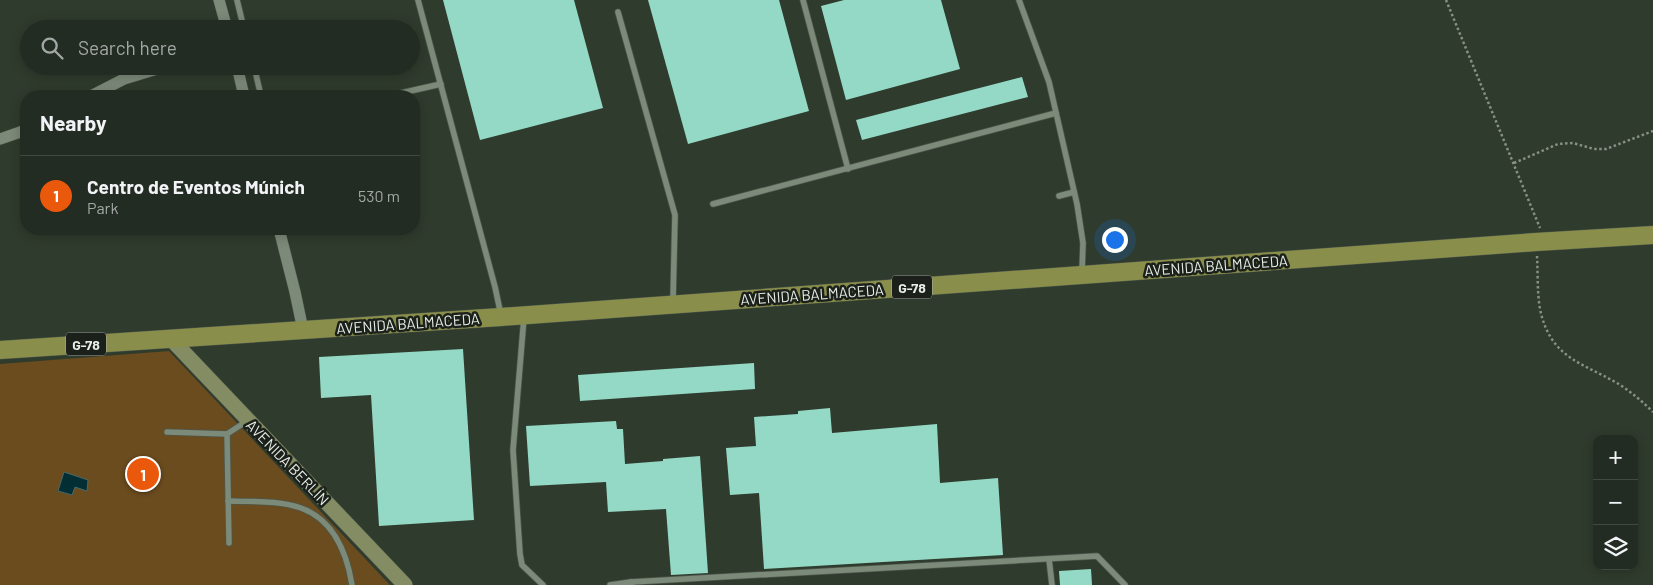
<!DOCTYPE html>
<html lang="en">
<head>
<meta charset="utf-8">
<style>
	:root { --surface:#232c22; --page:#2b342a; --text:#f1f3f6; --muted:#a3a7a5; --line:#404840; --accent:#ea580c }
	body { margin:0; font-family:Barlow,sans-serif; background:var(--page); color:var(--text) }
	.controls { position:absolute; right:15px; bottom:15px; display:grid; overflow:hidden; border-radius:10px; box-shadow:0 2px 12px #0003 }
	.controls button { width:45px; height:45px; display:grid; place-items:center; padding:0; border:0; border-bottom:1px solid var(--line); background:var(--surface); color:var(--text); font:25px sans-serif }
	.you { position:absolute; left:1114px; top:239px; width:18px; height:18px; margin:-12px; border:4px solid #fff; border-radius:50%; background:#1a73e8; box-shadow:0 0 0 8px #1a73e833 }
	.badge { display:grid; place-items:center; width:32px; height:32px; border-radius:50%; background:var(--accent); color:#fff; font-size:16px; font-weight:700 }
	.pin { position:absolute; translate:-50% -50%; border:2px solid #fff; box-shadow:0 1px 5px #0006 }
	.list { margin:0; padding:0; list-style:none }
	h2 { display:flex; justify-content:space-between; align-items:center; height:65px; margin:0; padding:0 20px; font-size:21px }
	h2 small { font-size:16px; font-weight:400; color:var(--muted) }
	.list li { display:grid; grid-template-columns:32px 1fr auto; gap:15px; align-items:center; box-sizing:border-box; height:80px; padding:0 20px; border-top:1px solid var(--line) }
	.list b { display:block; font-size:19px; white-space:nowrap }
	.list p { margin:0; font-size:16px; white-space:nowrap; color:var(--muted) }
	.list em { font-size:16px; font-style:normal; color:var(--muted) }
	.icon { flex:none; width:28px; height:28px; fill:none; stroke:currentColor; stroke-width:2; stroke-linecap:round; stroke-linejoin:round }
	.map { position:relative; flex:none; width:1653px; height:585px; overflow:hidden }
	.search { position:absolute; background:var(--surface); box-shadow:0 2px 12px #0003; left:20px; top:20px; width:400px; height:55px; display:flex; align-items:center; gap:12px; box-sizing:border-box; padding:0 18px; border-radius:28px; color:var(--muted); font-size:19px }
	.panel { position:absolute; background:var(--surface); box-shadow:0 2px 12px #0003; left:20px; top:90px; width:400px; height:145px; border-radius:20px }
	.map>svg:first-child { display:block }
	.green { fill:#6b4c1f }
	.water { fill:#032e34; stroke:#476869 }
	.building { fill:#94d9c6 }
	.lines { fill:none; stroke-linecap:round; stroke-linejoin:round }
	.lane-casing { stroke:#4d574b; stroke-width:7 }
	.street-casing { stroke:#4d574b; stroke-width:12 }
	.secondary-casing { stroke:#4d574b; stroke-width:16 }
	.primary-casing { stroke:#4d574b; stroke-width:19 }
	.path { stroke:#869084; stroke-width:2.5; stroke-dasharray:2.5 2.5; stroke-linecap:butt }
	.lane { stroke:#7c8a79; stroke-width:5.5 }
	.street { stroke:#7c8a79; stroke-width:11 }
	.secondary { stroke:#838c62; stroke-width:15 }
	.primary { stroke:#8a8e4b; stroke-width:18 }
	.labels { text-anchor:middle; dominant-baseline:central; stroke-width:5; stroke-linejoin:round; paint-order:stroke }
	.shield { fill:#1b211a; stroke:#a9b0a8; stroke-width:1 }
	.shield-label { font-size:14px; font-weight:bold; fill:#e6eee5 }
	.street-label { font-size:15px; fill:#e6eee5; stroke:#1b211a }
</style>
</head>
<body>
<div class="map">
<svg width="1653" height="585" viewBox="0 0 1653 585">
	<rect width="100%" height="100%" fill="#2f3b2d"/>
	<!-- green -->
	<path class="green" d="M169,351l221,234h-390v-221z"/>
	<!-- water -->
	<path class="water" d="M64,472l24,8 -1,11 -12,-4 -3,8 -14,-4z"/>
	<!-- building -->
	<g class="building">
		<path d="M443,0h131l29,108 -123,32z"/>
		<path d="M648,0h131l30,111 -121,33z"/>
		<path d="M844,0h97l19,69 -114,31 -25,-94z"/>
		<path d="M1022,77l6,20 -166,43 -6,-20z"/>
		<path d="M463,349l11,171 -95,6 -8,-131 -50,3 -2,-41z"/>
		<path d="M754,363l1,26 -175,12 -2,-26z"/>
		<path d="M830,408l2,25 105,-9 3,59 58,-5 5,77 -239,14 -5,-76 -29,2 -4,-47 30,-2 -2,-29 44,-3v-3z"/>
		<path d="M616,421l1,8h6l2,35 38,-3v-2l37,-3 8,117 -37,2 -5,-66 -58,3 -2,-30 -76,4 -4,-60z"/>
		<path d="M1091,569l1,16h-32l-1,-14z"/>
	</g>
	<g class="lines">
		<defs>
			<g id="lane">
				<path d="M237,0l7,29"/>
				<path d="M418,0l77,287 6,28"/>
				<path d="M803,0l45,169"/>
				<path d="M1019,0l30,82 28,122 6,39 -1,29"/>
				<path d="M618,12l57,203 -2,86"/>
				<path d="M254,66l7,30"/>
				<path d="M388,96l53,-12"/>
				<path d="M1059,196l15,-4"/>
				<path d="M713,204l343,-91"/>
				<path d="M524,317l-11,133 7,104 2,11 21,20"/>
				<path d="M167,432l60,2 20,-13"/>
				<path d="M227,434l2,109"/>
				<path d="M228,501c23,1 51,-1 73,7 33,12 46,46 51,77"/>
				<path d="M1049,559l3,26"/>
				<path d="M631,582l466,-26 28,29"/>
				<path d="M610,585l21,-3 1,1"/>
			</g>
			<g id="street">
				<path d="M219,0l8,29"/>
				<path d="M237,66l7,30"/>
				<path d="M91,96l33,-17 43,-13"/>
				<path d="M0,139l26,-9"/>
				<path d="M279,229l16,63 8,38"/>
			</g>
			<path id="secondary" d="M171,339l234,246"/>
			<path id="primary" d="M0,350l501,-33 1035,-75 117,-7"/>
		</defs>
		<!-- lane casing -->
		<use href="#lane" class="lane-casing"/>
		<!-- street casing -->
		<use href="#street" class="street-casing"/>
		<!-- secondary casing -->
		<use href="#secondary" class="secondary-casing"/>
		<!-- primary casing -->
		<use href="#primary" class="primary-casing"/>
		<!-- path -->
		<g class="path">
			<path d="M1446,0l94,228"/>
			<path d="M1514,163l44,-19 15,-1 21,6h12l47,-18"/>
			<path d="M1537,256c1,17 0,36 3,53 10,48 40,53 77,74 13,8 25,18 36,29"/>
		</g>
		<!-- lane -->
		<use href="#lane" class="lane"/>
		<!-- street -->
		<use href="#street" class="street"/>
		<!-- secondary -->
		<use href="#secondary" class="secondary"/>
		<!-- primary -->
		<use href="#primary" class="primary"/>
	</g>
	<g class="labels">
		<!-- shield labels -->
		<g class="shield">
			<rect x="892" y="275.5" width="40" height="23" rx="4"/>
			<rect x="66" y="332.5" width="40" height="23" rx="4"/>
		</g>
		<g class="shield-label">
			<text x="912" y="287">G-78</text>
			<text x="86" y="344">G-78</text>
		</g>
		<!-- street labels -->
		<g class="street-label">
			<text transform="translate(1216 265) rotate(-4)">AVENIDA BALMACEDA</text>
			<text transform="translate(812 294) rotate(-4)">AVENIDA BALMACEDA</text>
			<text transform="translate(408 323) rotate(-4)">AVENIDA BALMACEDA</text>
			<text transform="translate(288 462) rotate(46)">AVENIDA BERLÍN</text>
		</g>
	</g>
</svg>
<div class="controls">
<button>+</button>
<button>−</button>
<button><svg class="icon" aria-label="layers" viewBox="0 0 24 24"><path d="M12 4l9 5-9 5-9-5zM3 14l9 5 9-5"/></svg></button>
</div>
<div class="you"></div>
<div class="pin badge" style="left:143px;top:474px">1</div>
<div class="search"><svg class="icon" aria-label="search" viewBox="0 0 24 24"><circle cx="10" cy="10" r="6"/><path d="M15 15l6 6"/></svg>Search here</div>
<section class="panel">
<h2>Nearby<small></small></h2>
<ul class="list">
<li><span class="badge">1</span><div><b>Centro de Eventos Múnich</b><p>Park</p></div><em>530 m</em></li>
</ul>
</section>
</div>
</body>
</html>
